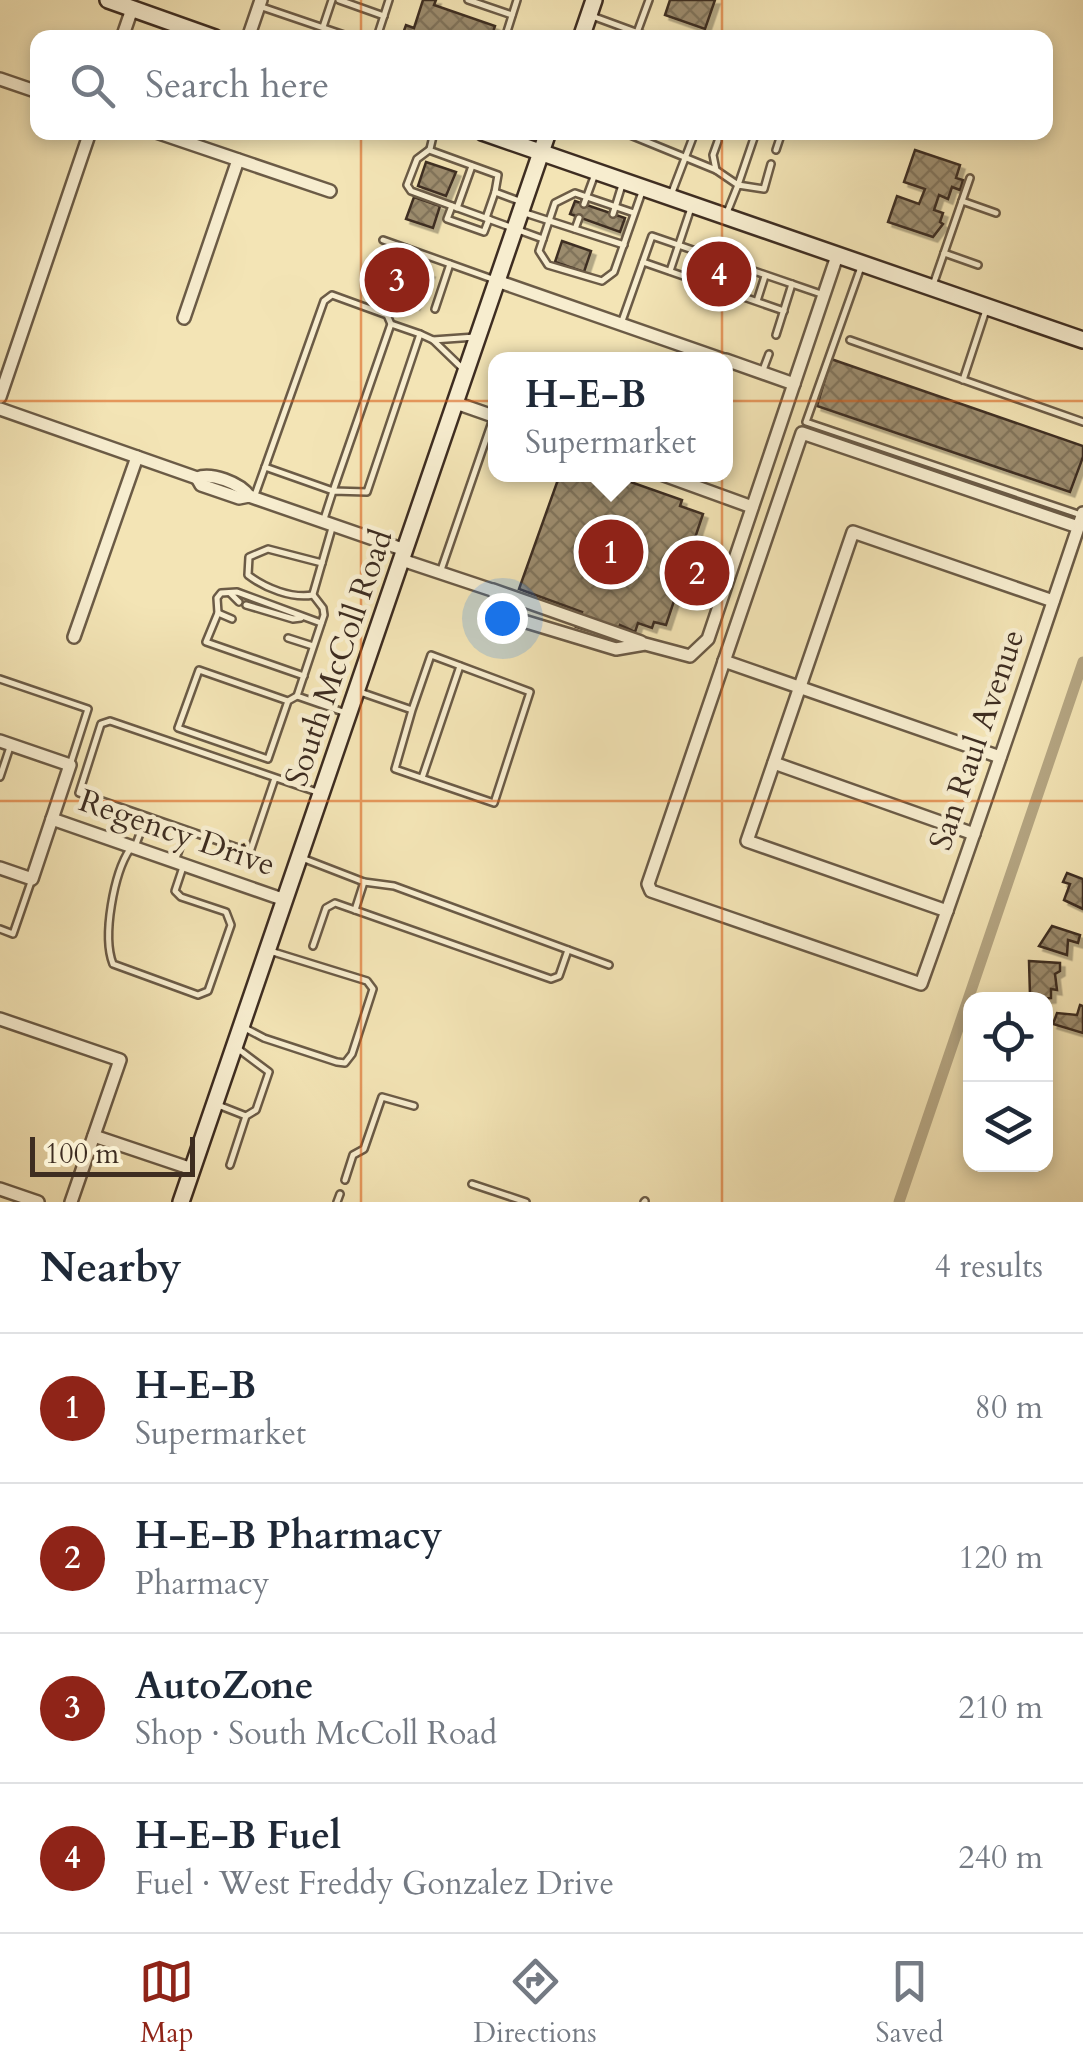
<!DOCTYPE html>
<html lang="en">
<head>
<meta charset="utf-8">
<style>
	:root { --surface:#fff; --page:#f2f2f3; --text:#1f2937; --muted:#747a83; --line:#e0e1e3; --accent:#8f2418 }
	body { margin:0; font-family:Cardo,serif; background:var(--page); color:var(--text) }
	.controls { position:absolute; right:30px; bottom:30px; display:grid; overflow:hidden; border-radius:20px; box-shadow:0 5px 15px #0003 }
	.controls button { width:90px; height:90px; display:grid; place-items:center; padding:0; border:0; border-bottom:2px solid var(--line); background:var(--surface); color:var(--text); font:50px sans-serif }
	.scale { position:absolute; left:30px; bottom:25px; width:165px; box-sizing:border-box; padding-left:10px; border:5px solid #3e2d21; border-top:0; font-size:28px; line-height:35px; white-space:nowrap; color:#3e2d21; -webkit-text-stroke:8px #f7edcf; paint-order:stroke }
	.you { position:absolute; left:502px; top:618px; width:35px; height:35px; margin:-25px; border:8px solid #fff; border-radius:50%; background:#1a73e8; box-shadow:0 0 0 15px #1a73e833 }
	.badge { display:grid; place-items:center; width:65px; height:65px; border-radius:50%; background:var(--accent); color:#fff; font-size:32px; font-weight:700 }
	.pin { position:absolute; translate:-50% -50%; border:5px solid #fff; box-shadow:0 2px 10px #0006 }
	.popup { position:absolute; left:488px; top:352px; width:245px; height:130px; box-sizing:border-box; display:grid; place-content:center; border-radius:20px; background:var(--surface); filter:drop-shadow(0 2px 8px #0005); font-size:32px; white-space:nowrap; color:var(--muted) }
	.popup b { font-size:38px; color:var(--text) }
	.popup::after { content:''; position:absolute; left:50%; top:100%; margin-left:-20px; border:20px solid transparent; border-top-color:var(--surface) }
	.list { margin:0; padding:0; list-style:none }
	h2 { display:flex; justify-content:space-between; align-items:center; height:130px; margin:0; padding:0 40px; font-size:42px }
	h2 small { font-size:32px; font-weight:400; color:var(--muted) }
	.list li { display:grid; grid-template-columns:65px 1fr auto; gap:30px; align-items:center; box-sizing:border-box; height:150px; padding:0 40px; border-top:2px solid var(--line) }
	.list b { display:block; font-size:38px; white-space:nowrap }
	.list p { margin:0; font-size:32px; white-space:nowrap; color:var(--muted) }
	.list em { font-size:32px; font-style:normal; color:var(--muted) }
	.icon { flex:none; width:55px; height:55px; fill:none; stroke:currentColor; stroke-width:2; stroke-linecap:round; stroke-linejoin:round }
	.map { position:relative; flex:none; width:1083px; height:1202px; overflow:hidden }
	.search { position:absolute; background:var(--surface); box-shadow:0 5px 15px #0003; left:30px; right:30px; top:30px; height:110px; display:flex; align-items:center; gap:25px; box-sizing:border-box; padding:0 35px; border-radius:20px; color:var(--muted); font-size:38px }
	.sheet { height:730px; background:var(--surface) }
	nav { display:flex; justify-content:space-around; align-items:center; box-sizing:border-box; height:140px; border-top:2px solid var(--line); background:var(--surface); font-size:28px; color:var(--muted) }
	nav a { display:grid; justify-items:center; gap:5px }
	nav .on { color:var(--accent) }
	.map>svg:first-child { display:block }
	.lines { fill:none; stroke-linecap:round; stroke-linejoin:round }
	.canal { stroke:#b5a683; stroke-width:11 }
	.building { fill:url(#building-cross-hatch); stroke:#3e2d21; stroke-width:2.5; filter:url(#shadow) }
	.lane-casing { stroke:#6b5b46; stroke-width:10 }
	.street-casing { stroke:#6b5b46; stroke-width:16 }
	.secondary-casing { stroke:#3e2d21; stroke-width:20 }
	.lane { stroke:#f7edcf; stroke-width:5 }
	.street { stroke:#f7edcf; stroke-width:11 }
	.secondary { stroke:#f7edcf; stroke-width:15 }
	.grid { fill:none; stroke:#d7550e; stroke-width:2.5; stroke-opacity:0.55 }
	.labels { text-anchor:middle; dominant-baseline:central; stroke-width:9; stroke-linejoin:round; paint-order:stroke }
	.street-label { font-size:32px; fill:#3e2d21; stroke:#f7edcf }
</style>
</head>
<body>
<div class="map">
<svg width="1083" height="1202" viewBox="0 0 1083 1202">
	<defs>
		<pattern id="building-cross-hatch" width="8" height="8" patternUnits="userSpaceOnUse" patternTransform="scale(2.5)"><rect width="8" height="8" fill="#9c8c6e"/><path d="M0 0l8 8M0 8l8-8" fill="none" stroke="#81735a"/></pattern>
		<filter id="shadow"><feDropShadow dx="4.5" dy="4.5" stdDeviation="0" flood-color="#0004"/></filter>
	</defs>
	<rect width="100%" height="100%" fill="#f3e4b5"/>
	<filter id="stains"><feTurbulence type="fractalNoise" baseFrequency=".002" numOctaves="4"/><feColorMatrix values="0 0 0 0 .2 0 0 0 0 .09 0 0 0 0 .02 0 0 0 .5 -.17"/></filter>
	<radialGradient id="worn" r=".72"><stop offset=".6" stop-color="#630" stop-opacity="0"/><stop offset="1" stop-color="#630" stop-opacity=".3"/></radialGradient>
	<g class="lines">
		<!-- canal -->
		<path class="canal" d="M899,1202l184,-540"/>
	</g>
	<!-- building -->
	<g class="building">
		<path d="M423,0h13l-2,5 61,21 -4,12 -89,-2 4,-11 8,3z"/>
		<path d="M670,0h45l-10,29 -40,-14z"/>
		<path d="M915,150l45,15 -4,13 7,2 -3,10 -8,-3 -4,12 -9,-4 -5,15 9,3 -3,9 3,2 -10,13 -45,-15 9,-26 22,8 6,-15 -21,-7z"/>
		<path d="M426,162l30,10 -10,24 -28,-10z"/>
		<path d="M414,197l26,9 -7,22 -27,-9z"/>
		<path d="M575,201l50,17 -5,14 -50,-18z"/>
		<path d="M562,241l29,10 -7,21 -29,-10z"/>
		<path d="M374,257l56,16 -15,32 -51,-17z"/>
		<path d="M694,258l47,16 -4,11 -47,-16z"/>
		<path d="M831,359l252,87v11l-13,35 -253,-86z"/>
		<path d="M560,474h48l74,26 -2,6 23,8 -37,111 -12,-3 -2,6 -14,-5 -3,9 -15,-7 -5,13 -39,-11 6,-15 -63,-23z"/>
		<path d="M1067,873l16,6v30l-19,-9 6,-16 -7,-2z"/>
		<path d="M1052,926l28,9 -2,8 -10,-3 -1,15 -28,-9z"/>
		<path d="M1029,961l31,2v8l-5,3 2,16 -6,-1v9l-14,1v-3l-7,-1z"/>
		<path d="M1080,1005l3,1v27l-30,-9 4,-11 20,2z"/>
	</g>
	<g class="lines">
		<defs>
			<g id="lane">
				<path d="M339,0l45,16"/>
				<path d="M468,0l44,15"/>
				<path d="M262,7l91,31"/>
				<path d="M592,16l60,22"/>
				<path d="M323,27l9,-27"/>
				<path d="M377,37l12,-37"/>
				<path d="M505,38l12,-38"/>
				<path d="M635,38l14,-38"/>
				<path d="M623,132l93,38 22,15 18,-53"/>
				<path d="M430,149l4,-17"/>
				<path d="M776,150l6,-18"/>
				<path d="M716,170l-3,-15 5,-14"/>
				<path d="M671,195l24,-63"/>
				<path d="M962,201l34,12"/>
				<path d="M522,202l-27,-10 3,-17 -69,-25 -12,9 -10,26 4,6 132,48"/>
				<path d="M584,204l11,-30"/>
				<path d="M452,206l-5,13 37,13 5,-13"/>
				<path d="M457,208l15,-42"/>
				<path d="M522,212l102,33"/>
				<path d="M634,213l-59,-20 -20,10 -16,48 9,14 54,16 12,-9 28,-80"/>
				<path d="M613,214l9,-29"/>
				<path d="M726,215l12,-30 26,4 7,-25"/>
				<path d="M486,218l9,-26"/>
				<path d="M575,229l4,-11"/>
				<path d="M383,240l112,40"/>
				<path d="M944,253l34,12"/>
				<path d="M643,262l141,49"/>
				<path d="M861,267l-55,155 275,93"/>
				<path d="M670,271l21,-63"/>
				<path d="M933,285l37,-107"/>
				<path d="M757,301l8,-25"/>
				<path d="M435,309l15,-45"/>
				<path d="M622,321l30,-85 169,58"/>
				<path d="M776,335l16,-51"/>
				<path d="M433,340l42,-3"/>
				<path d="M850,340l233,82"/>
				<path d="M763,370l6,-16"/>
				<path d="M963,380l23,-70"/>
				<path d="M265,467l59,-166 8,-6 55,20 4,9 29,10"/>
				<path d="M255,495l10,-28 68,24 58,-167"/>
				<path d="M324,519l9,-28 34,1 53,-158 13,6 29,28"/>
				<path d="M441,570l52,-151"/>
				<path d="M230,593l9,9"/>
				<path d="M313,594l19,-66"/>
				<path d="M313,595l10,13 1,7 -27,81 49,17"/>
				<path d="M313,595c-21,4 -48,-7 -65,-20l1,-18 19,-8 54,14"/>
				<path d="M246,605l47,14 8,-1"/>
				<path d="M218,613l14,6"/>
				<path d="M288,638l25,8"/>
				<path d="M304,676l-98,-34 12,-29 -1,-15 4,-5 16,-1 84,31"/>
				<path d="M0,679l88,30 -17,53"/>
				<path d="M360,692l52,18 -17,59 99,34 36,-111 -99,-37 -19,55"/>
				<path d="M288,701l-89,-31 -21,58 90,31 20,-58 9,-5"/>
				<path d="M0,777l10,-30"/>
				<path d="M275,778l-25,74 -171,-59 22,-69 9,-3 207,71"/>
				<path d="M422,778l38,-112"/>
				<path d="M135,847l11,-30"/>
				<path d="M130,849c-16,24 -28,87 -17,115l85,31 10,-4 23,-66 -5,-13 -45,-15 -6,-6 9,-27"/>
				<path d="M302,858l62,24 30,4 215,79"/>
				<path d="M175,861l11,-30"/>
				<path d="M355,910l9,-28"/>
				<path d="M0,929l13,5 19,-55"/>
				<path d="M313,946l13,-38 9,-5 216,76 8,-3 9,-26"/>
				<path d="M243,1027l21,11 73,24 8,1 7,-9 21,-65 -6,-8 -97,-30"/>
				<path d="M218,1105l28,11"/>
				<path d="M230,1165l16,-49 10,-6 13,-38 -32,-24"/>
				<path d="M345,1180l8,-25 11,-6 18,-52 32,9"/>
				<path d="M472,1184l54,18"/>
				<path d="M337,1202l3,-8"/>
				<path d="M644,1202l1,-1"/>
			</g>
			<g id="street">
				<path d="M122,38l10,-29"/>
				<path d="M248,38l13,-38"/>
				<path d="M0,79l38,13"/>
				<path d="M156,132l174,59"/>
				<path d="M497,281l227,79"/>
				<path d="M184,318l54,-158"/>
				<path d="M726,360l68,24"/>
				<path d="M0,397l90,-265"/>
				<path d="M456,403l40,14"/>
				<path d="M0,409l197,69c14,-6 43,5 52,18"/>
				<path d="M661,474l91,33"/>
				<path d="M197,478l4,7 38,13 10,-2 156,54"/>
				<path d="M1078,527l-276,-94 -154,451 3,7 270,93c56,-156 109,-313 162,-471"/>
				<path d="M402,560l90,30 28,30 96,29 29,-5 45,12 18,-17 129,-383"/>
				<path d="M493,590l148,52"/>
				<path d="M74,637l63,-180"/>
				<path d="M724,661l276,96"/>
				<path d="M0,741l70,24 -38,114 -32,-11"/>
				<path d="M774,763l200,71"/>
				<path d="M52,819l233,81"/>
				<path d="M947,911l-200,-70 106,-309 200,69"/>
				<path d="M0,1019l120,41 -49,142"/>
				<path d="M94,1136l98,33"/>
				<path d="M0,1189l38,13"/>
			</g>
			<g id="secondary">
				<path d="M108,0l107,38"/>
				<path d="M581,38l13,-38"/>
				<path d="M482,132l601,208"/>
				<path d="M181,1202l367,-1070"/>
			</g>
		</defs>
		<!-- lane casing -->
		<use href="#lane" class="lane-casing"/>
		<!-- street casing -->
		<use href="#street" class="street-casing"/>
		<!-- secondary casing -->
		<use href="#secondary" class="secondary-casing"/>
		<!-- lane -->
		<use href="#lane" class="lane"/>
		<!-- street -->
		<use href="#street" class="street"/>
		<!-- secondary -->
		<use href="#secondary" class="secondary"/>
	</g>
	<!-- grid -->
	<path class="grid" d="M361,0v38M722,0v38M361,132v1070M722,132v1070M0,401h1083M0,801h1083"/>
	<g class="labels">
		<!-- street labels -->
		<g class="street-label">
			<text transform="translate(339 658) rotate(-71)">South McColl Road</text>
			<text transform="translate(977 740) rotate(-71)">San Raul Avenue</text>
			<text transform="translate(177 833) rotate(19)">Regency Drive</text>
		</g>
	</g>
	<rect width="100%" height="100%" filter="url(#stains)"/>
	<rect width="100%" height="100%" fill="url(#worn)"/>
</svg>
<div class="controls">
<button><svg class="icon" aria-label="locate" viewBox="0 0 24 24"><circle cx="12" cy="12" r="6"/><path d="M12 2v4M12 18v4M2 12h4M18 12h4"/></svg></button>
<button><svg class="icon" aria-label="layers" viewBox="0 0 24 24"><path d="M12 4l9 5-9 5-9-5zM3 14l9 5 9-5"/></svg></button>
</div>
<div class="scale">100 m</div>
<div class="you"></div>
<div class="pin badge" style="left:611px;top:552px">1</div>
<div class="popup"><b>H-E-B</b>Supermarket</div>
<div class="pin badge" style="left:697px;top:573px">2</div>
<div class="pin badge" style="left:397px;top:280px">3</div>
<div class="pin badge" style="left:719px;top:274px">4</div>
<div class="search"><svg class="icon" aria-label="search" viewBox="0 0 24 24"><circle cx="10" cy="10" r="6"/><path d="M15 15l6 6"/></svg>Search here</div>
</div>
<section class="sheet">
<h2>Nearby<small>4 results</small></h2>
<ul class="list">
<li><span class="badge">1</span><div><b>H-E-B</b><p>Supermarket</p></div><em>80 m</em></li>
<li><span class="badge">2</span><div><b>H-E-B Pharmacy</b><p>Pharmacy</p></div><em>120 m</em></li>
<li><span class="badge">3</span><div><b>AutoZone</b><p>Shop · South McColl Road</p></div><em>210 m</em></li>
<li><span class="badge">4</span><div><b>H-E-B Fuel</b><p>Fuel · West Freddy Gonzalez Drive</p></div><em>240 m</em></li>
</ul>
</section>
<nav>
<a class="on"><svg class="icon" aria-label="map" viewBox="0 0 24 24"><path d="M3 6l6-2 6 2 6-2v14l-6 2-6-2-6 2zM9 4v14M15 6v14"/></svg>Map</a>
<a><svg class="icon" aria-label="directions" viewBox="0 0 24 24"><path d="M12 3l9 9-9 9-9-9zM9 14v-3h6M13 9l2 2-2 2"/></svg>Directions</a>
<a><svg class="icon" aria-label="saved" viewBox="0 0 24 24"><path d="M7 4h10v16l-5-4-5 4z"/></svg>Saved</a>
</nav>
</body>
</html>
